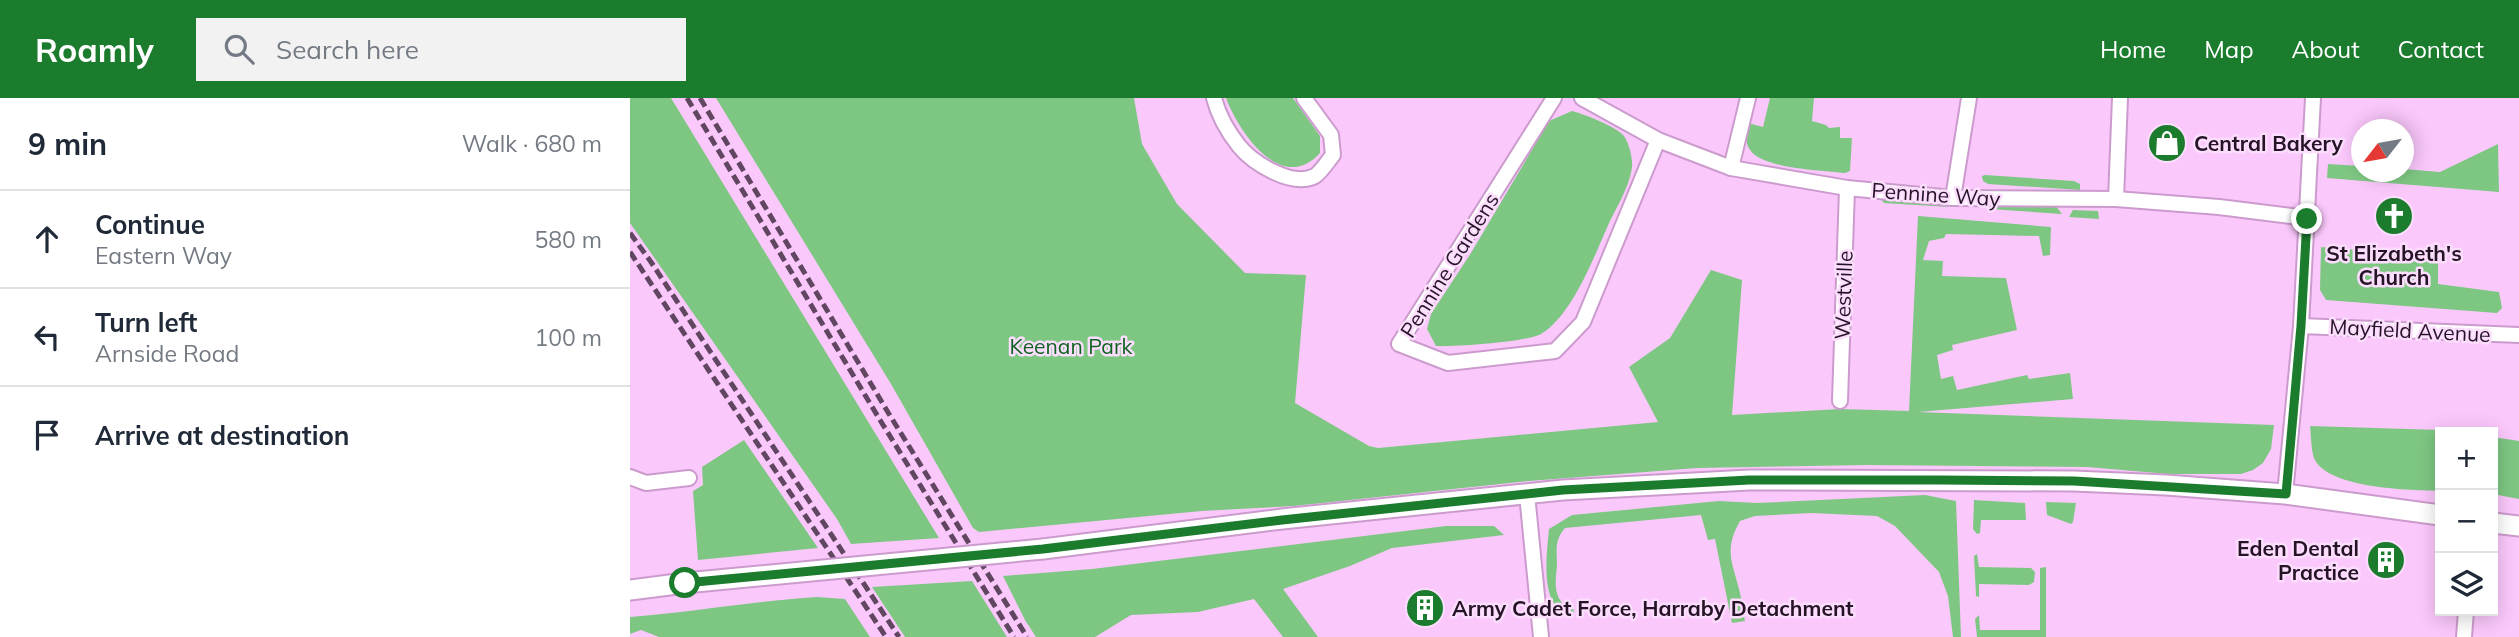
<!DOCTYPE html>
<html lang="en">
<head>
<meta charset="utf-8">
<style>
	:root { --surface:#fff; --page:#f2f2f3; --text:#1f2937; --muted:#747a83; --line:#e0e1e3; --accent:#1c7c2e }
	body { margin:0; font-family:Mulish,sans-serif; background:var(--page); color:var(--text) }
	.controls { position:absolute; right:21px; bottom:21px; display:grid; overflow:hidden; border-radius:0px; box-shadow:0 4px 18px #0003 }
	.controls button { width:63px; height:63px; display:grid; place-items:center; padding:0; border:0; border-bottom:2px solid var(--line); background:var(--surface); color:var(--text); font:35px sans-serif }
	.compass { position:absolute; left:1721px; top:21px; width:63px; height:63px; border-radius:50%; background:var(--surface); box-shadow:0 4px 18px #0003; rotate:239deg }
	.stop { position:absolute; width:21px; height:21px; margin:-16px; border:5px solid #1c7c2e; border-radius:50%; background:#fff }
	.stop.end { background:#1c7c2e; border-color:#fff; box-shadow:0 2px 7px #0008 }
	.list { margin:0; padding:0; list-style:none }
	h2 { display:flex; justify-content:space-between; align-items:center; height:91px; margin:0; padding:0 28px; font-size:30px }
	h2 small { font-size:23px; font-weight:400; color:var(--muted) }
	.list li { display:grid; grid-template-columns:46px 1fr auto; gap:21px; align-items:center; box-sizing:border-box; height:98px; padding:0 28px; border-top:2px solid var(--line) }
	.list b { display:block; font-size:26px; white-space:nowrap }
	.list p { margin:0; font-size:23px; white-space:nowrap; color:var(--muted) }
	.list em { font-size:23px; font-style:normal; color:var(--muted) }
	.icon { flex:none; width:38px; height:38px; fill:none; stroke:currentColor; stroke-width:2; stroke-linecap:round; stroke-linejoin:round }
	.map { position:relative; flex:none; width:1889px; height:539px; overflow:hidden }
	header { display:flex; align-items:center; gap:42px; box-sizing:border-box; height:98px; padding:0 35px; background:var(--accent); color:#fff }
	header strong { font-size:33px }
	nav { display:flex; gap:38px; margin-inline-start:auto; font-size:24px }
	.search { width:490px; height:63px; background:var(--page); display:flex; align-items:center; gap:18px; box-sizing:border-box; padding:0 24px; border-radius:0px; color:var(--muted); font-size:26px }
	main { display:flex }
	aside { flex:1; background:var(--surface) }
	.map>svg:first-child { display:block }
	.green { fill:#7ec783 }
	.lines { fill:none; stroke-linecap:round; stroke-linejoin:round }
	.minor-casing { stroke:#cc9bcd; stroke-width:18 }
	.tertiary-casing { stroke:#cc9bcd; stroke-width:23 }
	.minor { stroke:#fff; stroke-width:14 }
	.tertiary { stroke:#fff; stroke-width:19 }
	.rail { stroke:#614662; stroke-width:5; stroke-dasharray:10 5; stroke-linecap:butt }
	.tertiary-bridge-casing { stroke:#cc9bcd; stroke-width:23; stroke-linecap:butt }
	.tertiary-bridge { stroke:#fff; stroke-width:19 }
	.route { stroke:#1c7c2e; stroke-width:9 }
	.labels { text-anchor:middle; dominant-baseline:central; stroke-width:5; stroke-linejoin:round; paint-order:stroke }
	.poi-label { font-size:21px; font-weight:bold; fill:#251326; stroke:#fcddfd; text-anchor:start }
	.street-label { font-size:21px; fill:#251326; stroke:#fcddfd }
	.park-label { font-size:21px; fill:#0e6320; stroke:#fcddfd }
</style>
</head>
<body>
<header>
<strong>Roamly</strong>
<div class="search"><svg class="icon" aria-label="search" viewBox="0 0 24 24"><circle cx="10" cy="10" r="6"/><path d="M15 15l6 6"/></svg>Search here</div>
<nav><a>Home</a><a>Map</a><a>About</a><a>Contact</a></nav>
</header>
<main>
<aside>
<h2>9 min<small>Walk · 680 m</small></h2>
<ul class="list">
<li><svg class="icon" aria-label="ahead" viewBox="0 0 24 24"><path d="M12 20V5M6 11l6-6 6 6"/></svg><div><b>Continue</b><p>Eastern Way</p></div><em>580 m</em></li>
<li><svg class="icon" aria-label="left" viewBox="0 0 24 24"><path d="M17 20v-9H6M10 6l-5 5 5 5"/></svg><div><b>Turn left</b><p>Arnside Road</p></div><em>100 m</em></li>
<li><svg class="icon" aria-label="arrive" viewBox="0 0 24 24"><path d="M6 21V4h12l-3 4 3 4H6"/></svg><div><b>Arrive at destination</b></div></li>
</ul>
</aside>
<div class="map">
<svg width="1889" height="539" viewBox="0 0 1889 539">
	<rect width="100%" height="100%" fill="#fbc8fc"/>
	<!-- green -->
	<g class="green">
		<path d="M0,0h41l268,440 -88,6 -14,-25 -207,-296z"/>
		<path d="M86,0h418l8,46 35,60 68,69 61,2 -11,128 74,43 9,2 280,-26 -29,-55 41,-29 41,-68 31,10 -10,135 108,-6 69,2 9,-195 133,11 -1,28 -7,1 -4,-20 -93,-2 -2,4 -15,3 -6,19 20,1 -1,15 64,2 11,52 -65,15 1,5 -16,5 4,24 12,-3 4,14 70,-15 2,4 41,-6 3,26 -155,13 356,13 -3,24 -8,14 -10,7 -12,4h-73l-81,-7 -220,-2 -170,3 -168,13 -235,25 -92,5 -223,21 -6,-4 -82,-144z"/>
		<path d="M596,0h67l27,38v17c-38,42 -81,-20 -94,-55z"/>
		<path d="M1140,0h44l-2,23 14,4 3,3 11,-1v11h12l-2,33 -5,2c-23,-3 -82,-4 -95,-23 -6,-9 -4,-18 -2,-27l15,4z"/>
		<path d="M942,13c12,3 45,16 52,25 5,7 9,23 8,31 -2,18 -14,38 -22,54 -15,33 -37,94 -69,113 -14,8 -87,13 -105,12l-9,-17 4,-15 40,-61 78,-132z"/>
		<path d="M1868,46l1,48 -172,-14 1,-14 33,2v6h42l1,-3 36,3z"/>
		<path d="M1355,77l89,6 6,3v6l-92,-6 -5,-3 -1,-5z"/>
		<path d="M1249,99l47,1 23,9 -65,-4z"/>
		<path d="M1375,107h50l7,9 -72,-5z"/>
		<path d="M1443,112l25,1 1,8 -30,-2z"/>
		<path d="M1691,149l117,9v28l61,8 3,16 -5,5 -171,-13 -6,-10z"/>
		<path d="M1680,328l132,4 16,2h-18v59c-29,-1 -113,-2 -126,-33 -3,-9 -3,-23 -4,-32z"/>
		<path d="M1863,339l26,4v58l-26,-5z"/>
		<path d="M114,342l74,108 -120,12 -5,-69 10,-6 -1,-18z"/>
		<path d="M1295,397l31,6 5,136h-8l-5,-41 -9,-24 -44,-46 -18,-10 -66,-3 -56,3 -15,5c-17,30 -7,42 0,72 2,9 3,19 5,28l-13,2 -17,-84 -7,1 -7,-25 -136,13c-11,13 -8,22 -8,37 -1,14 -4,26 5,38l11,5 1,4 -4,2c-8,-4 -15,-6 -18,-14 -9,-20 -5,-49 -3,-71l23,-14 147,-14 38,2z"/>
		<path d="M1344,402l51,3 1,17h-45l-1,13 -3,1 -4,-5z"/>
		<path d="M1416,404l30,1 -3,19 -2,2 -24,-9z"/>
		<path d="M816,428h48l10,9 -112,13 -42,18 -67,23 35,48h-35l-29,-38 -56,13 -67,3 -36,22h-59l-11,-17 -22,-44 89,-7z"/>
		<path d="M1347,456l2,13 52,1 4,4 -1,10 -5,3 -50,-1v13l-3,-1 -2,-40z"/>
		<path d="M1416,469v70h-69l-2,-18 4,-4 1,15h60v-62z"/>
		<path d="M342,483l35,56h-102l-33,-50z"/>
		<path d="M187,499l28,2 25,38h-211l-18,-7 -11,4v-17c63,-5 124,-16 187,-20z"/>
	</g>
	<g class="lines">
		<defs>
			<g id="minor">
				<path d="M584,0c4,16 14,34 25,48 14,17 53,42 76,30 6,-4 13,-15 18,-21l-2,-20 -27,-37"/>
				<path d="M924,0l-155,246 49,19 107,-12 28,-29 75,-182"/>
				<path d="M952,0l76,42 73,28 116,20 106,10 163,1 103,8 88,11"/>
				<path d="M1101,70l17,-70"/>
				<path d="M1323,100l16,-100"/>
				<path d="M1486,101l4,-101"/>
				<path d="M1671,228l218,9"/>
				<path d="M1210,303l7,-213"/>
				<path d="M0,379l16,6 43,-5"/>
				<path d="M897,396l14,143"/>
				<path d="M1655,396l16,-168 12,-228"/>
				<path d="M1834,539l2,-26"/>
			</g>
			<g id="tertiary">
				<path d="M1863,425l26,3"/>
				<path d="M413,451l239,-30 281,-29 186,-10 325,1 92,4 119,9 155,21"/>
				<path d="M0,492l55,-7"/>
			</g>
		</defs>
		<!-- minor casing -->
		<use href="#minor" class="minor-casing"/>
		<!-- tertiary casing -->
		<use href="#tertiary" class="tertiary-casing"/>
		<!-- minor -->
		<use href="#minor" class="minor"/>
		<!-- tertiary -->
		<use href="#tertiary" class="tertiary"/>
		<!-- rail -->
		<g class="rail">
			<path d="M57,0l193,322 134,217"/>
			<path d="M70,0l189,316 138,223"/>
			<path d="M0,135l21,29 248,375"/>
			<path d="M0,154l256,385"/>
		</g>
		<defs>
			<path id="tertiary-bridge" d="M55,485l358,-34"/>
		</defs>
		<!-- tertiary-bridge casing -->
		<use href="#tertiary-bridge" class="tertiary-bridge-casing"/>
		<!-- tertiary-bridge -->
		<use href="#tertiary-bridge" class="tertiary-bridge"/>
	</g>
	<g class="lines">
		<!-- route -->
		<path class="route" d="M55,485l358,-34 239,-29 281,-30 186,-10h190l135,1 212,13 15,-168 6,-107"/>
	</g>
	<!-- icons -->
	<defs>
		<symbol id="shop-disc" viewBox="-11 -11 22 22"><circle r="9.5" fill="#1c7c2e" stroke="#fcddfd"/><path d="M-5-2.5h2.3a2.7 3.5 0 0 1 5.4 0H5L5.5 6h-11ZM-1.5-2.5h3a1.5 2.3 0 0 0-3 0Z" fill="#fff"/></symbol>
		<symbol id="church-disc" viewBox="-11 -11 22 22"><circle r="9.5" fill="#1c7c2e" stroke="#fcddfd"/><path d="M-1.2-6h2.4v3.5h3.3v2.4h-3.3V6h-2.4V-.1h-3.3v-2.4h3.3Z" fill="#fff"/></symbol>
		<symbol id="building-disc" viewBox="-11 -11 22 22"><circle r="9.5" fill="#1c7c2e" stroke="#fcddfd"/><path d="M-4-6H4V6H1V3H-1V6H-4ZM-2.5-4.3h1.7v1.8h-1.7ZM.8-4.3h1.7v1.8H.8ZM-2.5-1h1.7V.8h-1.7ZM.8-1h1.7V.8H.8Z" fill="#fff"/></symbol>
	</defs>
	<g fill-rule="evenodd">
		<use href="#shop-disc" x="1515" y="23" width="44" height="44"/>
		<use href="#church-disc" x="1742" y="96" width="44" height="44"/>
		<use href="#building-disc" x="1734" y="440" width="44" height="44"/>
		<use href="#building-disc" x="773" y="488" width="44" height="44"/>
	</g>
	<g class="labels">
		<!-- poi labels -->
		<g class="poi-label">
			<text x="1564" y="45">Central Bakery</text>
			<text x="1764" y="155" text-anchor="middle">St Elizabeth's<tspan x="1764" dy="24">Church</tspan></text>
			<text x="1729" y="450" text-anchor="end">Eden Dental<tspan x="1729" dy="24">Practice</tspan></text>
			<text x="822" y="510">Army Cadet Force, Harraby Detachment</text>
		</g>
		<!-- street labels -->
		<g class="street-label">
			<text transform="translate(1306 96) rotate(4)">Pennine Way</text>
			<text transform="translate(819 167) rotate(-58)">Pennine Gardens</text>
			<text transform="translate(1213 197) rotate(-88)">Westville</text>
			<text transform="translate(1780 232) rotate(3)">Mayfield Avenue</text>
		</g>
		<!-- park labels -->
		<g class="park-label">
			<text x="441" y="248">Keenan Park</text>
		</g>
	</g>
</svg>
<div class="controls">
<button>+</button>
<button>−</button>
<button><svg class="icon" aria-label="layers" viewBox="0 0 24 24"><path d="M12 4l9 5-9 5-9-5zM3 14l9 5 9-5"/></svg></button>
</div>
<svg class="compass" viewBox="-18 -18 36 36"><path d="M0-13l5 13h-10z" fill="#e53935"/><path d="M0 13l5-13h-10z" fill="#747a83"/></svg>
<div class="stop" style="left:55px;top:485px"></div>
<div class="stop end" style="left:1677px;top:121px"></div>
</div>
</main>
</body>
</html>
